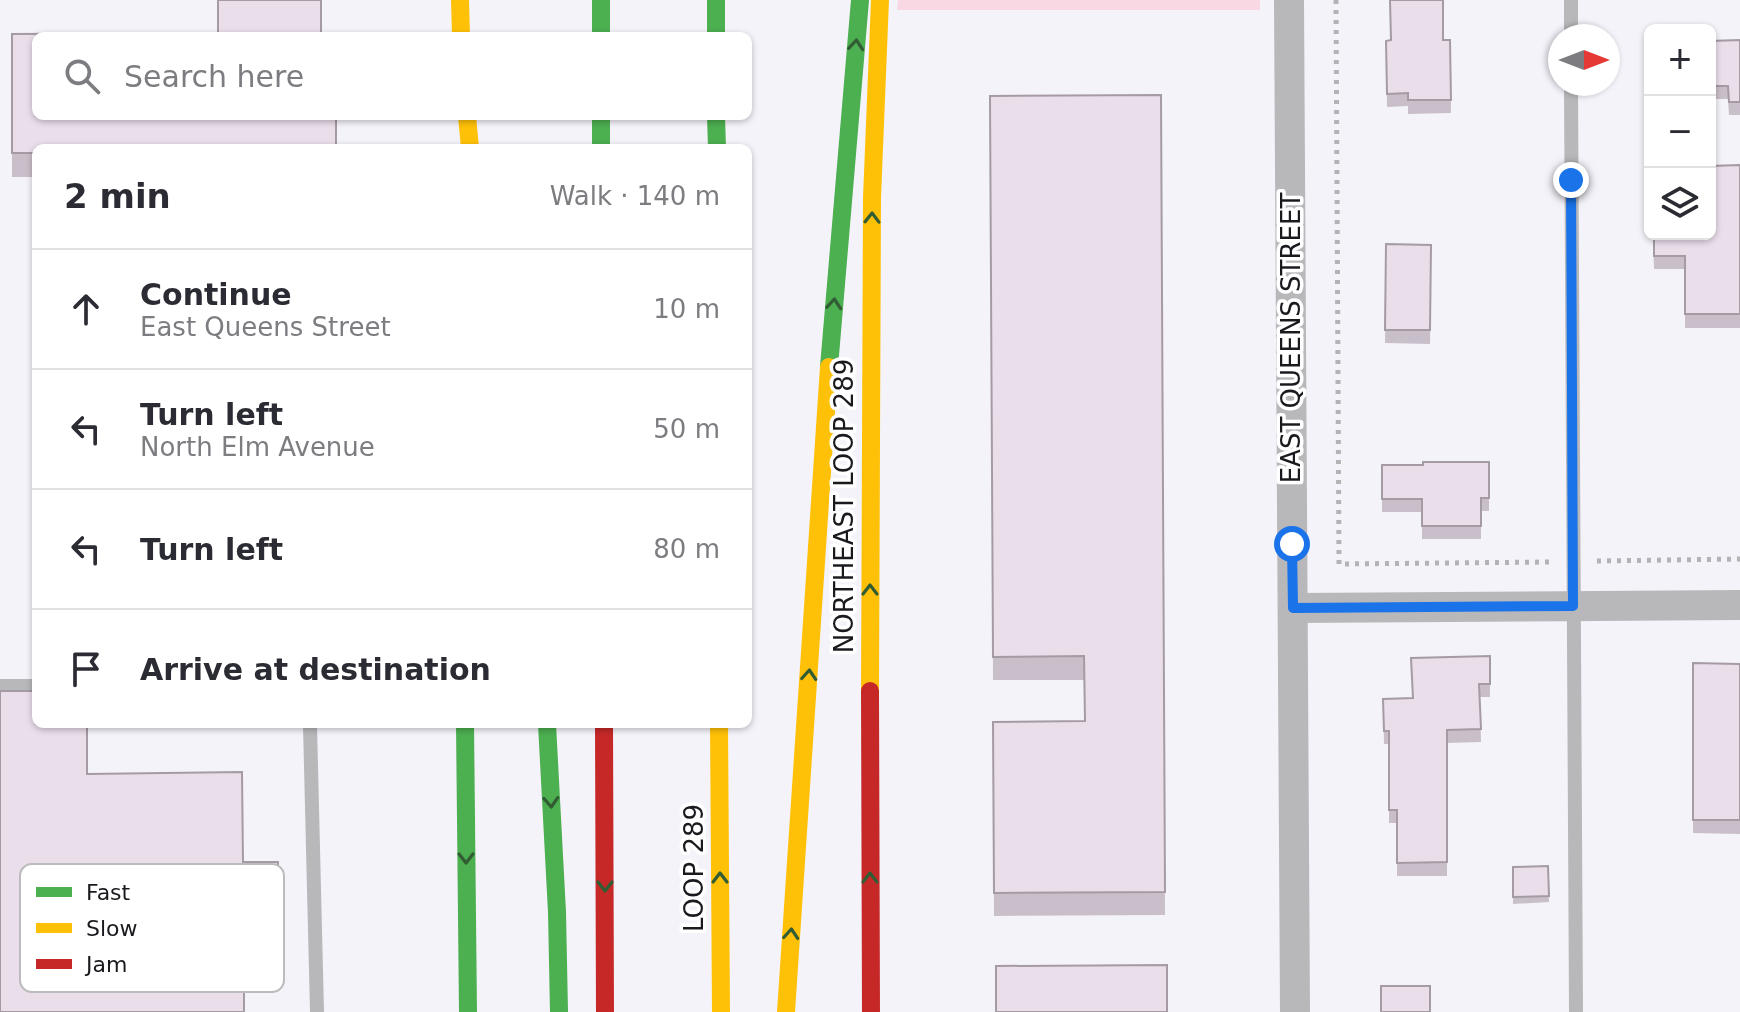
<!DOCTYPE html>
<html lang="en">
<head>
<meta charset="utf-8">
<style>
	:root { --surface:#fff; --page:#f2f2f3; --text:#2b2b33; --muted:#7c7c81; --line:#e1e1e2 }
	body { margin:0; font-family:"DejaVu Sans",sans-serif; background:var(--page); color:var(--text) }
	.controls { position:absolute; right:24px; top:24px; display:grid; overflow:hidden; border-radius:12px; box-shadow:0 2px 6px #0004 }
	.controls button { width:72px; height:72px; display:grid; place-items:center; padding:0; border:0; border-bottom:2px solid var(--line); background:var(--surface); color:var(--text); font:40px sans-serif }
	.compass { position:absolute; left:1548px; top:24px; width:72px; height:72px; border-radius:50%; background:var(--surface); box-shadow:0 2px 6px #0004; rotate:90deg }
	.stop { position:absolute; width:24px; height:24px; margin:-18px; border:6px solid #1a73e8; border-radius:50%; background:#fff }
	.stop.end { background:#1a73e8; border-color:#fff; box-shadow:0 2px 8px #0008 }
	.list { margin:0; padding:0; list-style:none }
	h2 { display:flex; justify-content:space-between; align-items:center; height:104px; margin:0; padding:0 32px; font-size:34px }
	h2 small { font-size:26px; font-weight:400; color:var(--muted) }
	.list li { display:grid; grid-template-columns:52px 1fr auto; gap:24px; align-items:center; box-sizing:border-box; height:120px; padding:0 32px; border-top:2px solid var(--line) }
	.list b { display:block; font-size:30px; white-space:nowrap }
	.list p { margin:0; font-size:26px; white-space:nowrap; color:var(--muted) }
	.list em { font-size:26px; font-style:normal; color:var(--muted) }
	.icon { flex:none; width:44px; height:44px; fill:none; stroke:currentColor; stroke-width:2; stroke-linecap:round; stroke-linejoin:round }
	.map { position:relative; flex:none; width:1740px; height:1012px; overflow:hidden }
	.search { position:absolute; background:var(--surface); box-shadow:0 2px 6px #0004; left:32px; top:32px; width:720px; height:88px; display:flex; align-items:center; gap:20px; box-sizing:border-box; padding:0 28px; border-radius:12px; color:var(--muted); font-size:30px }
	.panel { position:absolute; background:var(--surface); box-shadow:0 2px 6px #0004; left:32px; top:144px; width:720px; height:584px; border-radius:12px }
	.map>svg:first-child { display:block }
	.green { fill:#f9d8e3 }
	.lines { fill:none; stroke-linecap:round; stroke-linejoin:round }
	.path { stroke:#b3b2b5; stroke-width:5; stroke-dasharray:4 6; stroke-linecap:butt }
	.lane { stroke:#b8b8bb; stroke-width:14 }
	.street { stroke:#b8b8bb; stroke-width:30 }
	.fast { stroke:#4caf50; stroke-width:18 }
	.slow { stroke:#ffc107; stroke-width:18 }
	.jam { stroke:#c62828; stroke-width:18 }
	.wall { fill:#c9bfca }
	.building { fill:#eadeeb; stroke:#a49ba4; stroke-width:2 }
	.oneway { stroke:#315c34 }
	.route { stroke:#1a73e8; stroke-width:10 }
	.labels { text-anchor:middle; dominant-baseline:central; stroke-width:7; stroke-linejoin:round; paint-order:stroke }
	.street-label { font-size:26px; fill:#1b191e; stroke:#fff }
	.key { fill:#fff; stroke:#bbbabc; stroke-width:2 }
	.key-label { font-size:22px; fill:#1b191e }
</style>
</head>
<body>
<div class="map">
<svg width="1740" height="1012" viewBox="0 0 1740 1012">
	<rect width="100%" height="100%" fill="#f5f3fa"/>
	<!-- green -->
	<path class="green" d="M898,0h362v10h-363z"/>
	<g class="lines">
		<!-- path -->
		<g class="path">
			<path d="M1336,0l3,564 212,-2"/>
			<path d="M1597,561l143,-2"/>
		</g>
		<!-- lane -->
		<g class="lane">
			<path d="M1571,0v36"/>
			<path d="M1571,84l5,928"/>
			<path d="M0,686h36"/>
			<path d="M310,725l7,287"/>
		</g>
		<!-- street -->
		<g class="street">
			<path d="M1289,0l6,1012"/>
			<path d="M1293,608l447,-3"/>
		</g>
		<!-- fast -->
		<g class="fast">
			<path d="M601,0v36"/>
			<path d="M716,0v36"/>
			<path d="M601,116v32"/>
			<path d="M716,116l1,32"/>
			<path d="M829,367l31,-367"/>
			<path d="M465,724l3,288"/>
			<path d="M547,724l10,188 2,100"/>
		</g>
		<!-- slow -->
		<g class="slow">
			<path d="M460,0l1,36"/>
			<path d="M467,116l3,32"/>
			<path d="M870,691l2,-493 8,-198"/>
			<path d="M719,724l2,288"/>
			<path d="M786,1012l43,-645"/>
		</g>
		<!-- jam -->
		<g class="jam">
			<path d="M870,691l1,321"/>
			<path d="M604,724l1,288"/>
		</g>
	</g>
	<!-- wall -->
	<g class="wall">
		<path d="M321,0l-285,148v29h-24v-143l206,-1z"/>
		<path d="M1391,40h59l1,73 -43,1v-8l-21,1 -1,-66z"/>
		<path d="M1740,40v75h-11l-1,-16h-18v-58z"/>
		<path d="M1161,95l4,820 -171,1 -1,-194 91,-1v-41h-91l-3,-584z"/>
		<path d="M1740,165v163h-55v-59h-31l-1,-35z"/>
		<path d="M1386,244l45,1 -1,99 -45,-1z"/>
		<path d="M1489,462v49h-8v28h-59v-27h-40v-47h41z"/>
		<path d="M1490,656v41h-10l1,45 -34,1v133h-50v-53h-8v-79h-5l-1,-45 29,-1z"/>
		<path d="M1693,663l47,1v170l-47,-1z"/>
		<path d="M87,774l156,88h35v108h-34z"/>
		<path d="M1548,866l1,36 -36,2v-37z"/>
	</g>
	<!-- building -->
	<g class="building">
		<path d="M218,0h103v36h-285v80h300v32h-300v5h-24v-119l206,-1z"/>
		<path d="M1390,0h53v40h7l1,60h-43v-7l-21,1 -1,-53 5,-1z"/>
		<path d="M1740,40v62h-11l-1,-16h-18v-45z"/>
		<path d="M1161,95l4,797 -171,1 -1,-171 92,-1 -1,-65 -91,1 -3,-561z"/>
		<path d="M1740,165v149h-55v-58h-31v-22h56v-68z"/>
		<path d="M1386,244l45,1 -1,85h-45z"/>
		<path d="M1423,462h66v36h-8v28h-59v-27h-40v-34h41z"/>
		<path d="M1490,656v28h-11l2,45 -34,1v132l-50,1v-53h-8v-79h-5l-1,-32 30,-1 -2,-40z"/>
		<path d="M1693,663l47,1v156h-47z"/>
		<path d="M0,691h36v33h51v50l155,-2 1,90h35v84l-34,1v65h-244z"/>
		<path d="M1548,866l1,30 -36,1v-30z"/>
		<path d="M1167,965v47h-171v-46z"/>
		<rect x="1381" y="986" width="49" height="26"/>
	</g>
	<!-- one-way arrows -->
	<defs><path id="oneway-chevron" d="M-2-3.5L2.5 0L-2 3.5" fill="none" stroke-width="1.6" stroke-linecap="round" stroke-linejoin="round" transform="scale(2)"/></defs>
	<g class="oneway">
		<use href="#oneway-chevron" transform="translate(856 45) rotate(-85)"/>
		<use href="#oneway-chevron" transform="translate(872 218) rotate(-89)"/>
		<use href="#oneway-chevron" transform="translate(834 304) rotate(-85)"/>
		<use href="#oneway-chevron" transform="translate(870 590) rotate(-90)"/>
		<use href="#oneway-chevron" transform="translate(809 675) rotate(-86)"/>
		<use href="#oneway-chevron" transform="translate(551 802) rotate(87)"/>
		<use href="#oneway-chevron" transform="translate(466 858) rotate(90)"/>
		<use href="#oneway-chevron" transform="translate(720 878) rotate(-90)"/>
		<use href="#oneway-chevron" transform="translate(870 878) rotate(-90)"/>
		<use href="#oneway-chevron" transform="translate(605 886) rotate(90)"/>
		<use href="#oneway-chevron" transform="translate(791 934) rotate(-86)"/>
	</g>
	<g class="lines">
		<!-- route -->
		<path class="route" d="M1292,544l1,64 280,-2 -2,-426"/>
	</g>
	<g class="labels">
		<!-- street labels -->
		<g class="street-label">
			<text transform="translate(1291 338) rotate(-90)">EAST QUEENS STREET</text>
			<text transform="translate(844 506) rotate(-90)">NORTHEAST LOOP 289</text>
			<text transform="translate(694 868) rotate(-90)">LOOP 289</text>
		</g>
	</g>
	<!-- legend -->
	<rect x="20" y="864" width="264" height="128" rx="12" class="key"/>
	<rect x="36" y="887" width="36" height="10" fill="#4caf50"/>
	<rect x="36" y="923" width="36" height="10" fill="#ffc107"/>
	<rect x="36" y="959" width="36" height="10" fill="#c62828"/>
	<g class="key-label">
		<text x="86" y="900">Fast</text>
		<text x="86" y="936">Slow</text>
		<text x="86" y="972">Jam</text>
	</g>
</svg>
<div class="controls">
<button>+</button>
<button>−</button>
<button><svg class="icon" aria-label="layers" viewBox="0 0 24 24"><path d="M12 4l9 5-9 5-9-5zM3 14l9 5 9-5"/></svg></button>
</div>
<svg class="compass" viewBox="-18 -18 36 36"><path d="M0-13l5 13h-10z" fill="#e53935"/><path d="M0 13l5-13h-10z" fill="#7c7c81"/></svg>
<div class="stop" style="left:1292px;top:544px"></div>
<div class="stop end" style="left:1571px;top:180px"></div>
<div class="search"><svg class="icon" aria-label="search" viewBox="0 0 24 24"><circle cx="10" cy="10" r="6"/><path d="M15 15l6 6"/></svg>Search here</div>
<section class="panel">
<h2>2 min<small>Walk · 140 m</small></h2>
<ul class="list">
<li><svg class="icon" aria-label="ahead" viewBox="0 0 24 24"><path d="M12 20V5M6 11l6-6 6 6"/></svg><div><b>Continue</b><p>East Queens Street</p></div><em>10 m</em></li>
<li><svg class="icon" aria-label="left" viewBox="0 0 24 24"><path d="M17 20v-9H6M10 6l-5 5 5 5"/></svg><div><b>Turn left</b><p>North Elm Avenue</p></div><em>50 m</em></li>
<li><svg class="icon" aria-label="left" viewBox="0 0 24 24"><path d="M17 20v-9H6M10 6l-5 5 5 5"/></svg><div><b>Turn left</b></div><em>80 m</em></li>
<li><svg class="icon" aria-label="arrive" viewBox="0 0 24 24"><path d="M6 21V4h12l-3 4 3 4H6"/></svg><div><b>Arrive at destination</b></div></li>
</ul>
</section>
</div>
</body>
</html>
